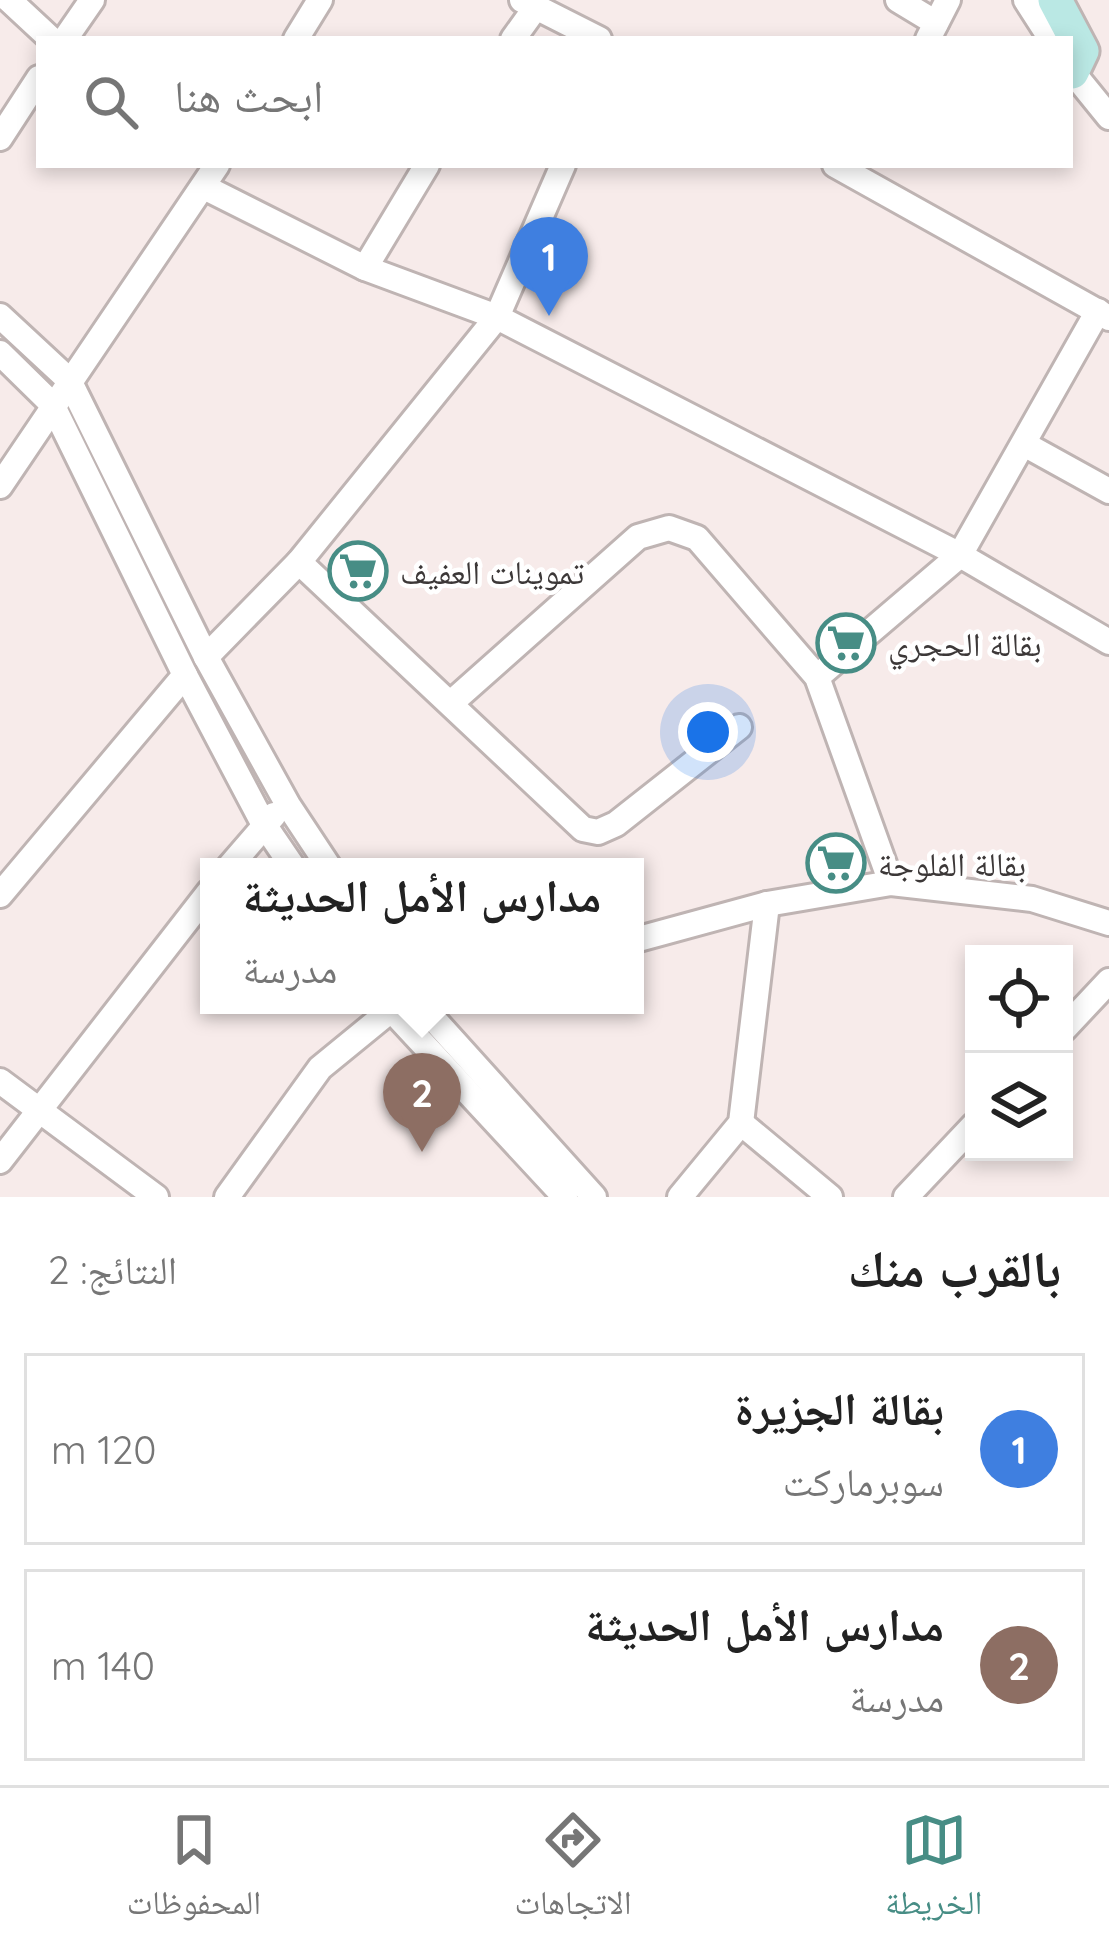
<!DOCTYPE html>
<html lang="ar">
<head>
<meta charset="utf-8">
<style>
	:root { --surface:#fff; --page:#f2f2f2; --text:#222; --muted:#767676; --line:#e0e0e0; --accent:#478d85 }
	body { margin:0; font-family:Quicksand,"Noto Naskh Arabic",sans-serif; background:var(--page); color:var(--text); direction:rtl }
	.controls { position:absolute; right:36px; bottom:36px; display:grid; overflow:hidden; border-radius:0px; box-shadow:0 6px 18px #0003 }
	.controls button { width:108px; height:108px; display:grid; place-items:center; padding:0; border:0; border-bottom:3px solid var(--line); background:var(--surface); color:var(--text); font:60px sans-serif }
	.you { position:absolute; left:708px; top:732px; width:42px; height:42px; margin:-30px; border:9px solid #fff; border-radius:50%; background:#1a73e8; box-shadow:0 0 0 18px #1a73e833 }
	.badge { display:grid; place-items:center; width:78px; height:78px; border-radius:50%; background:var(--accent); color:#fff; font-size:39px; font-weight:700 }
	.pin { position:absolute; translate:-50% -99px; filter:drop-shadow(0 3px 6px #0008) }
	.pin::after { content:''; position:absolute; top:63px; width:42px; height:36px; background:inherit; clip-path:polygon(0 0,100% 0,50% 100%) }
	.popup { position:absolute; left:200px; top:858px; width:444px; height:156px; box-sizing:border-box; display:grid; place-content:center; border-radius:0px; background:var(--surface); filter:drop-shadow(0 3px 9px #0005); font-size:39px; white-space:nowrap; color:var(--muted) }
	.popup b { font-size:45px; color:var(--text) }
	.popup::after { content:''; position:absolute; left:50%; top:100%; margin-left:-24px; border:24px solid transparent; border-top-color:var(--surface) }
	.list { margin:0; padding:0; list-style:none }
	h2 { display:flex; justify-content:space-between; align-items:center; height:156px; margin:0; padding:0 48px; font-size:51px }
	h2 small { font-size:39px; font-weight:400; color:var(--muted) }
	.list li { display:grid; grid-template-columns:78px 1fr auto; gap:36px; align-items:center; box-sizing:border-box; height:192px; margin:0 24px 24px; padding:0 24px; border:3px solid var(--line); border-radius:0px }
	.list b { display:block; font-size:45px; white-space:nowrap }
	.list p { margin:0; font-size:39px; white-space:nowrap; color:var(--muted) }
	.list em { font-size:39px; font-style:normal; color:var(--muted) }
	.icon { flex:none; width:66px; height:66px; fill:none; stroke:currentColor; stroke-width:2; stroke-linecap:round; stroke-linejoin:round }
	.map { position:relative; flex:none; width:1109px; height:1197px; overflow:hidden; direction:ltr }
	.search { position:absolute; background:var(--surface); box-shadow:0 6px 18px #0003; left:36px; right:36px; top:36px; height:132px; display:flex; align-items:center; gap:30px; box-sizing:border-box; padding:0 42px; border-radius:0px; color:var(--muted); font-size:45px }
	.sheet { height:588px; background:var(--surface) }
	nav { display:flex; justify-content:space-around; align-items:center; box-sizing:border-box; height:168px; border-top:3px solid var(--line); background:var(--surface); font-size:33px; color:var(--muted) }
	nav a { display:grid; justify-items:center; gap:6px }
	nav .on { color:var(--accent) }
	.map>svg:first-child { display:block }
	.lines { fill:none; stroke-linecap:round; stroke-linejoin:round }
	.minor-casing { stroke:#bfb4b3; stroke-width:30 }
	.secondary-casing { stroke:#bfb4b3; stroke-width:39 }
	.minor { stroke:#fff; stroke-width:24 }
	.secondary { stroke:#bae8e4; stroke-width:33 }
	.labels { text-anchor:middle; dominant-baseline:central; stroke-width:9; stroke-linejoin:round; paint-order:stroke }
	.poi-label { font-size:33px; fill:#3c3838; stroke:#fff; text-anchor:start }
</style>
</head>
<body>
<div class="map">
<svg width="1109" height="1197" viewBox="0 0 1109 1197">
	<rect width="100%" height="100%" fill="#f7ebea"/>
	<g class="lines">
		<defs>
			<g id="minor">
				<path d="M9,0l42,39"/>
				<path d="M522,0l77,39"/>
				<path d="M898,0l38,23"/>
				<path d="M1026,0l25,39"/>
				<path d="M65,39l27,-39"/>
				<path d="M296,39l24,-39"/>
				<path d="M513,39l23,-32"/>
				<path d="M928,39l20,-39"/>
				<path d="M1070,69l39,48"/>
				<path d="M0,138l39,-60"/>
				<path d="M835,165l274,153"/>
				<path d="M204,187l161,81 132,49 463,238 149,87"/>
				<path d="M365,268l62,-103"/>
				<path d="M0,316l69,64 137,277 82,148 41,62"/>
				<path d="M0,353l52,51 133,271 78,148 30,44"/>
				<path d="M1024,444l85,47"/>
				<path d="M0,486l217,-321"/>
				<path d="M299,562l284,267 15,3 18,-8 123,-97"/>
				<path d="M206,657l93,-95 198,-245 66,-152"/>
				<path d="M817,677l143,-122 138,-244"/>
				<path d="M451,703l187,-166 31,-9 28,10 120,139 74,206"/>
				<path d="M229,867l45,-52"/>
				<path d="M0,895l185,-220"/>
				<path d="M635,940l132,-36 124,-21 141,16 77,24"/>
				<path d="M387,1005l178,192"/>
				<path d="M421,1005l173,192"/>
				<path d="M1064,1029l45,-48"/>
				<path d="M0,1081l156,116"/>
				<path d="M741,1123l89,74"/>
				<path d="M0,1161l209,-269"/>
				<path d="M227,1197l93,-129 71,-58 12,-5"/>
				<path d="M680,1197l61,-74 26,-219"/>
				<path d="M906,1197l68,-72"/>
			</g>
			<path id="secondary" d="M1055,0l27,51 -10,21"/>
		</defs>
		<!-- minor casing -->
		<use href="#minor" class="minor-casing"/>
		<!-- secondary casing -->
		<use href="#secondary" class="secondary-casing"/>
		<!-- minor -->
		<use href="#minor" class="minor"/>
		<!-- secondary -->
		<use href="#secondary" class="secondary"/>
	</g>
	<!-- icons -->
	<defs>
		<symbol id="supermarket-ring" viewBox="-11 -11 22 22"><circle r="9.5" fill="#fff" stroke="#478d85" stroke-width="1.5"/><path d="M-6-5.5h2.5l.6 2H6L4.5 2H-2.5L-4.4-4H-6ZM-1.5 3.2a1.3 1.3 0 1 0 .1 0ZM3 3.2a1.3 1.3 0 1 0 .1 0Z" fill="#478d85"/></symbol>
	</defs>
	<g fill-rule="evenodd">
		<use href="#supermarket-ring" x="325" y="538" width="66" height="66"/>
		<use href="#supermarket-ring" x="813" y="610" width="66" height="66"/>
		<use href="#supermarket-ring" x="803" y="830" width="66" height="66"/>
	</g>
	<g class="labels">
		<!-- poi labels -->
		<g class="poi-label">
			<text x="400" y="571">تموينات العفيف</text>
			<text x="888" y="643">بقالة الحجري</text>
			<text x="878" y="863">بقالة الفلوجة</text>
		</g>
	</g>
</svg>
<div class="controls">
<button><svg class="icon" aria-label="locate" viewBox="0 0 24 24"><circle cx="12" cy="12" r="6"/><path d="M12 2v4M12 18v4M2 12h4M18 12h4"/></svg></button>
<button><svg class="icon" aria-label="layers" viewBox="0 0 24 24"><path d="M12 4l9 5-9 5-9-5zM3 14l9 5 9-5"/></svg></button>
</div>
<div class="you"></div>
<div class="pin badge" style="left:549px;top:316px;background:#3f7fe0">1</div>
<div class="pin badge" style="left:422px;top:1152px;background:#8d6e63">2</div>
<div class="popup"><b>مدارس الأمل الحديثة</b>مدرسة</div>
<div class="search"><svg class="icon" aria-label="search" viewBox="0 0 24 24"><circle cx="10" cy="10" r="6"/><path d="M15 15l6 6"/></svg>ابحث هنا</div>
</div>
<section class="sheet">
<h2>بالقرب منك<small>النتائج: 2</small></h2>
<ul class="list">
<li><span class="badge" style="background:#3f7fe0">1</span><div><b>بقالة الجزيرة</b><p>سوبرماركت</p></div><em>120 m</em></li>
<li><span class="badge" style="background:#8d6e63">2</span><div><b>مدارس الأمل الحديثة</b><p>مدرسة</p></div><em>140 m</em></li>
</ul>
</section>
<nav>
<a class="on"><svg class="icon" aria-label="map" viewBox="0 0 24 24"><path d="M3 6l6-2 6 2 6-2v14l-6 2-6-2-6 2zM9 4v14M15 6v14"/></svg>الخريطة</a>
<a><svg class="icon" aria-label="directions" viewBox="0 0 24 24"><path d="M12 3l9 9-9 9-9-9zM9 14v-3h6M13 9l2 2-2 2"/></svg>الاتجاهات</a>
<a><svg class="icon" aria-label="saved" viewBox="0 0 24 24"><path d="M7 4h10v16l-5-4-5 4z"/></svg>المحفوظات</a>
</nav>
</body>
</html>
